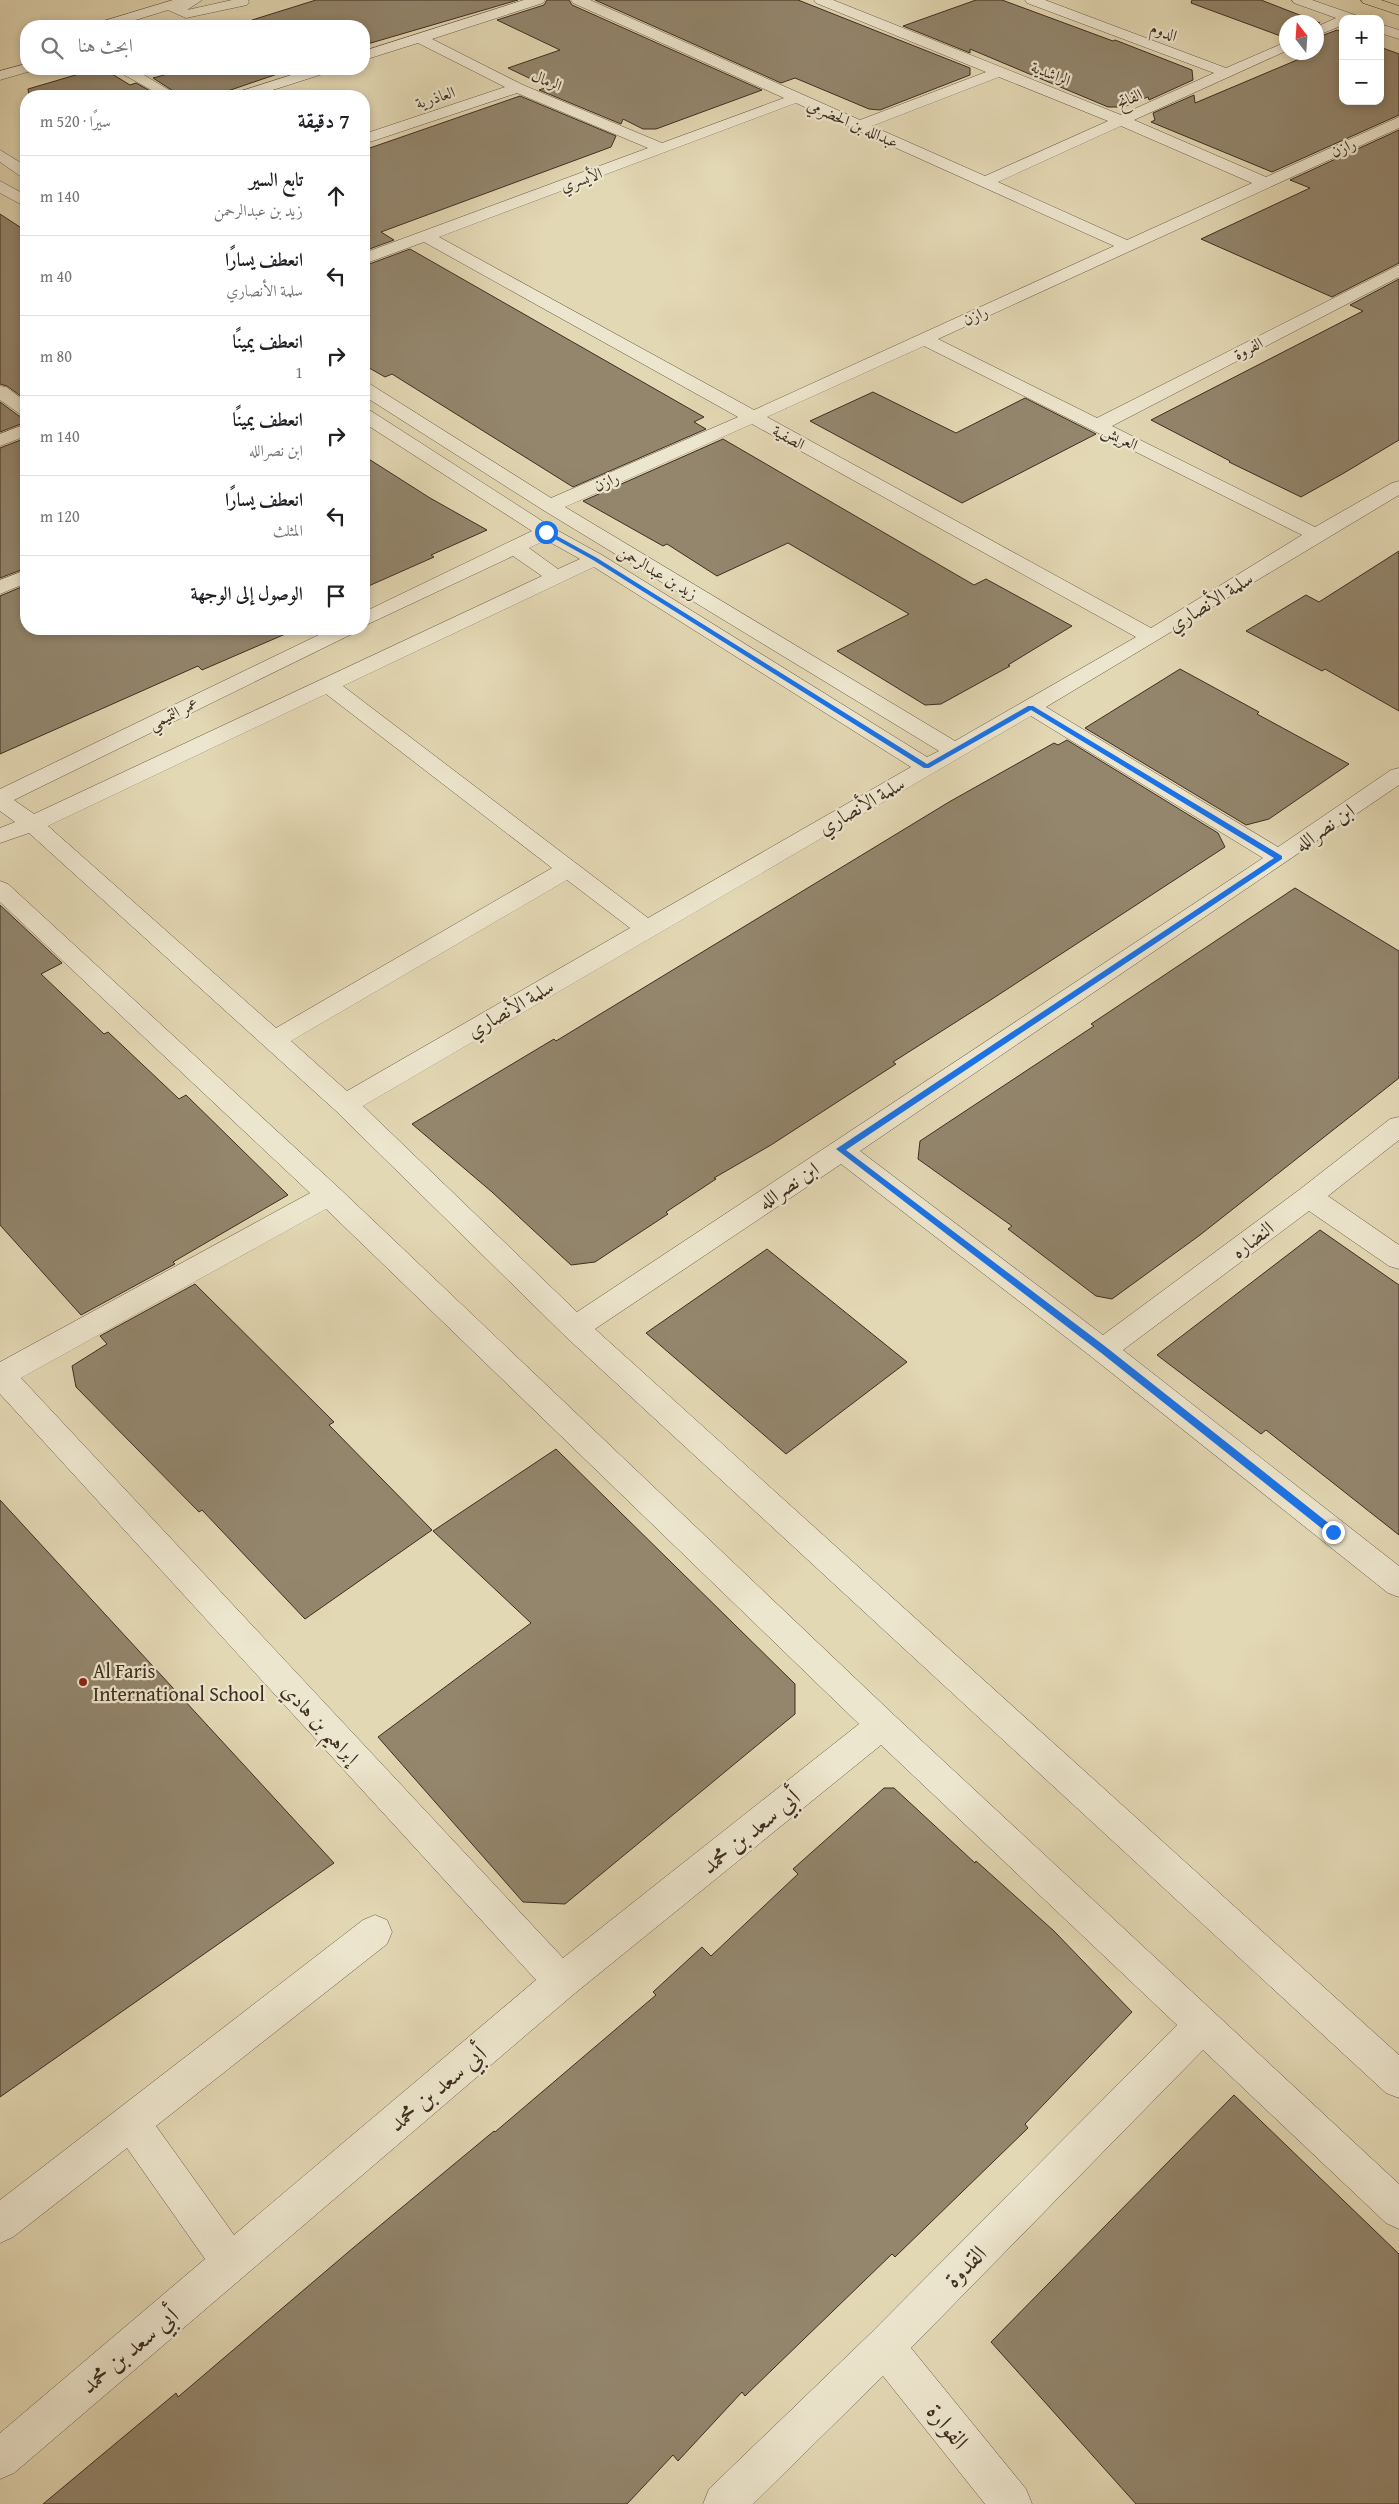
<!DOCTYPE html>
<html lang="ar">
<head>
<meta charset="utf-8">
<style>
	:root { --surface:#fff; --page:#f6f6f6; --text:#202124; --muted:#757577; --line:#e0e0e0 }
	body { margin:0; font-family:"Gentium Book Plus",Amiri,serif; background:var(--page); color:var(--text); direction:rtl }
	.controls { position:absolute; right:15px; top:15px; display:grid; overflow:hidden; border-radius:10px; box-shadow:0 2px 8px #0003 }
	.controls button { width:45px; height:45px; display:grid; place-items:center; padding:0; border:0; border-bottom:1px solid var(--line); background:var(--surface); color:var(--text); font:25px sans-serif }
	.compass { position:absolute; left:1279px; top:15px; width:45px; height:45px; border-radius:50%; background:var(--surface); box-shadow:0 2px 8px #0003; rotate:343deg }
	.stop { position:absolute; width:15px; height:15px; margin:-11px; border:4px solid #1a73e8; border-radius:50%; background:#fff }
	.stop.end { background:#1a73e8; border-color:#fff; box-shadow:0 1px 5px #0008 }
	.list { margin:0; padding:0; list-style:none }
	h2 { display:flex; justify-content:space-between; align-items:center; height:65px; margin:0; padding:0 20px; font-size:21px }
	h2 small { font-size:16px; font-weight:400; color:var(--muted) }
	.list li { display:grid; grid-template-columns:32px 1fr auto; gap:15px; align-items:center; box-sizing:border-box; height:80px; padding:0 20px; border-top:1px solid var(--line) }
	.list b { display:block; font-size:19px; white-space:nowrap }
	.list p { margin:0; font-size:16px; white-space:nowrap; color:var(--muted) }
	.list em { font-size:16px; font-style:normal; color:var(--muted) }
	.icon { flex:none; width:28px; height:28px; fill:none; stroke:currentColor; stroke-width:2; stroke-linecap:round; stroke-linejoin:round }
	.map { position:relative; flex:none; width:1399px; height:2504px; overflow:hidden; direction:ltr }
	.search { position:absolute; background:var(--surface); box-shadow:0 2px 8px #0003; left:20px; top:20px; width:350px; height:55px; display:flex; align-items:center; gap:12px; box-sizing:border-box; padding:0 18px; border-radius:20px; color:var(--muted); font-size:19px }
	.panel { position:absolute; background:var(--surface); box-shadow:0 2px 8px #0003; left:20px; top:90px; width:350px; height:545px; border-radius:20px; direction:rtl }
	.map>svg:first-child { display:block }
	.building { fill:#93866d; stroke:#3d2d20 }
	.lines { fill:none; stroke-linecap:round; stroke-linejoin:round }
	.minor-casing { stroke:#665845; stroke-width:1 }
	.major-casing { stroke:#3d2d20; stroke-width:1 }
	.minor { fill:#ede6ce; fill-rule:evenodd }
	.major { fill:#e3d8b4; fill-rule:evenodd }
	.route { fill:#1a73e8 }
	.poi-dot { fill:#8f2418; stroke:#ede6ce; stroke-width:2 }
	.labels { text-anchor:middle; dominant-baseline:central; stroke-width:4.5; stroke-linejoin:round; paint-order:stroke }
	.far-street-label { font-size:16px; fill:#3d2d20; stroke:#ede6ce }
	.street-label { font-size:20px; fill:#3d2d20; stroke:#ede6ce }
	.poi-label { font-size:20px; fill:#3d2d20; stroke:#ede6ce; text-anchor:start }
	.near-street-label { font-size:24px; fill:#3d2d20; stroke:#ede6ce }
</style>
</head>
<body>
<div class="map">
<svg width="1399" height="2504" viewBox="0 0 1399 2504">
	<rect width="100%" height="100%" fill="#e3d8b4"/>
	<filter id="stains"><feTurbulence type="fractalNoise" baseFrequency=".004" numOctaves="4"/><feColorMatrix values="0 0 0 0 .2 0 0 0 0 .09 0 0 0 0 .02 0 0 0 .5 -.17"/></filter>
	<radialGradient id="worn" r=".72"><stop offset=".6" stop-color="#630" stop-opacity="0"/><stop offset="1" stop-color="#630" stop-opacity=".3"/></radialGradient>
	<!-- building -->
	<g class="building">
		<path d="M316,0h202l-154,45v-19h-111l-1,-6z"/>
		<path d="M547,0h22l3,5 190,85 -106,39h-13l-20,-10 -2,5 -82,-34 9,-3 -40,-19 52,-18 -63,-30 47,-15z"/>
		<path d="M595,0h203l172,68v7l-90,35 -11,-1 -74,-31 -14,5z"/>
		<path d="M976,0h26l111,41 2,-1 77,30 1,10 -44,20 -1,-3 -25,10h-15l-138,-58v4l-67,-27z"/>
		<path d="M1192,0h69l59,23 -34,-1v16l-95,-35z"/>
		<path d="M1337,30l6,2v69h37v-54l19,7v61l-127,57 -121,-50 4,-2 -2,-7 41,-18 1,8 121,-51 3,-2 -3,-1v-11z"/>
		<path d="M96,69h8l26,16 6,-2 23,13h-130l-1,-7z"/>
		<path d="M186,69h106l-79,27h-32l-28,-18z"/>
		<path d="M520,96l96,40 -5,11 -230,85 13,8 -30,11v-101z"/>
		<path d="M1399,130v133l-67,34 -131,-58 109,-51 -20,-8z"/>
		<path d="M0,214l26,17v169l-19,-14 -7,-2z"/>
		<path d="M410,249l294,168 -10,5 12,7 -133,58 -181,-113 -7,3 -21,-12v-99z"/>
		<path d="M1399,279v161l-55,33 -43,24 -72,-35 1,-1 -79,-41 212,-109 -13,-6z"/>
		<path d="M873,392l83,41 69,-35 71,36 -134,69 -152,-82z"/>
		<path d="M0,402l19,14 7,1v5l-26,10z"/>
		<path d="M26,438v130l-26,10v-130z"/>
		<path d="M723,439l251,146 12,-6 86,47 -64,39 2,1 -69,38 -16,1 -88,-54 72,-37 -121,-71 -71,33 -50,-32 -4,2 -80,-45z"/>
		<path d="M364,456l66,42 57,32 -56,25 3,2 -70,31z"/>
		<path d="M1399,551v160l-74,-42 -3,2 -76,-40 60,-36 13,7z"/>
		<path d="M26,585v44h271l-95,41 -4,-4 -198,88v-158z"/>
		<path d="M1180,669l79,43 -2,2 92,50 -80,55 -23,6 -161,-97z"/>
		<path d="M1067,740l151,93 7,14 -236,154 -96,61 3,2 -125,81 -57,33 2,1 -50,33 2,2 -73,48 -24,3 -79,-73 -80,-68 142,-85 2,2 393,-239 105,-59 4,2z"/>
		<path d="M1295,888l104,63v127l-199,157 -88,64 -16,-3 -88,-67 4,-3 -94,-67 2,-18 174,-115 -3,-2z"/>
		<path d="M0,905l62,58 -21,11 63,60 4,-2 71,67 7,-4 102,100 -115,67 2,2 -94,51 -81,-90z"/>
		<path d="M1320,1230l79,55v250l-133,-105 -5,4 -104,-79z"/>
		<path d="M767,1249l140,113 -121,92 -140,-121z"/>
		<path d="M195,1284l139,138 -5,3 103,105 -127,89 -103,-109 -3,2 -123,-125 -4,-21 35,-22 -7,-8z"/>
		<path d="M556,1449l239,235v30l-230,190 -42,-2 -145,-165 153,-114 -98,-92z"/>
		<path d="M0,1500l334,363 -334,234z"/>
		<path d="M884,1788h10l81,75 1,-2 78,70 78,81 -107,112 3,4 -133,129 -3,-3 -147,142 -3,-4 -64,69 -5,-6 -46,49h-584l133,-111 2,4 175,-149 141,-117 1,1 161,-137 -3,-3 49,-45 9,9 87,-82 -5,-5z"/>
		<path d="M1234,2095l165,159v250h-263l-145,-162z"/>
	</g>
	<g class="lines">
		<defs>
			<g id="minor">
				<path d="M173,0h29l-15,10 45,-10h16l1,2 -2,3 -61,13 -18,-8 -52,16h-21l2,-3z"/>
				<path d="M524,0h21l-2,3 -111,36 91,46 139,58 122,-45 -211,-95 -2,-3h19l270,120 126,-48 -170,-69 -2,-3h19l288,115 93,-42 -187,-70 -2,-3h20l181,68 60,-26v9l-152,69 132,57 133,-60v11l-461,211 159,79 302,-153v12l-287,149 203,101 77,-44 7,-2v14l-353,212 232,140 113,-77 8,-2v17l-539,366 243,184 196,-145 91,-71 9,-2v23l-71,56 71,49v24l-10,-3 -80,-55 -186,139 276,216v31l-11,-4 -295,-235 -252,-194 -246,165 804,726v43l-13,-5 -821,-757 -229,-225 -307,-278 -29,10v-15l15,-6 -15,-11v-22l331,-160h26l-3,4 -340,167 20,14 508,-238 -29,-20 -149,70v-14l168,-81 -168,-108v-14l7,2 182,117 49,27 325,202 12,-6 -396,-241 -179,-114v-13l6,1 181,114 187,-81 -314,-175 -60,22v-11l284,-105 -131,-55 -153,51v-10l141,-47 -87,-44 -54,17v-9zM999,77l109,44 -123,55 -113,-50zM796,103l318,143 -360,164 -315,-173zM1121,126l131,57 -125,57 -129,-58zM924,346l378,189 -151,93 -384,-211zM752,424l384,213 -181,104 -390,-234zM546,540l34,19 -22,10 -29,-21zM594,567l317,200 -263,151 -305,-232zM326,694l226,174 -276,160 -228,-202zM1031,716l232,142 -686,454 -214,-206zM567,880l63,48 -283,163 -56,-50z"/>
				<path d="M1292,0h20l46,16 2,3h-17v6l-27,11v-9l20,-9 -42,-15z"/>
				<path d="M1380,24l19,6v9l-19,-6z"/>
				<path d="M26,64v5h7l-2,2 -31,9v-9z"/>
				<path d="M117,69h17l45,27h-17l-43,-24z"/>
				<path d="M310,69h21l-2,3 -75,24h-21l2,-3z"/>
				<path d="M0,150l26,16v12l-6,-2 -20,-14z"/>
				<path d="M0,181l26,14v12l-26,-14z"/>
				<path d="M0,386l6,1 20,15v13l-6,-1 -20,-14z"/>
				<path d="M26,424v12l-26,10v-12z"/>
				<path d="M26,570v13l-26,11v-14z"/>
				<path d="M0,881l8,3 331,304 555,527 505,469v45l-13,-6 -183,-173 -292,298 115,141 6,15h-47l-102,-128 -130,128h-50l6,-15 162,-156 306,-308 -296,-280 -307,249 -560,479 -14,6v-46l205,-174 -78,-111 -114,89 -13,6v-43l363,-280 12,-5 12,5 5,12 -5,12 -231,182 78,109 302,-255 -536,-586v-32l310,-169 -310,-291zM326,1209l533,515 -296,234 -542,-580z"/>
			</g>
			<path id="major" d="M1361,0h20l18,6v9l-36,-12z"/>
		</defs>
		<!-- minor casing -->
		<use href="#minor" class="minor-casing"/>
		<!-- major casing -->
		<use href="#major" class="major-casing"/>
		<!-- minor -->
		<use href="#minor" class="minor"/>
		<!-- major -->
		<use href="#major" class="major"/>
	</g>
	<!-- route -->
	<path class="route" d="M546,530l51,28 330,206 101,-58h5l249,150v3l-436,291 260,197 230,182v6h-6l-230,-183 -264,-203 438,-291 -243,-148 -102,58h-5l-331,-208 -49,-27z"/>
	<!-- markers -->
	<circle class="poi-dot" cx="83" cy="1682" r="5"/>
	<g class="labels">
		<!-- far-street labels -->
		<g class="far-street-label">
			<text transform="translate(1164 31) rotate(21)">الدوم</text>
			<text transform="translate(1051 73) rotate(22)">الراشدية</text>
			<text transform="translate(547 80) rotate(23)">الرمال</text>
			<text transform="translate(435 97) rotate(-18)">العاذرية</text>
			<text transform="translate(1129 98) rotate(-24)">الفاتح</text>
			<text transform="translate(853 123) rotate(24)">عبدالله بن الحضرمي</text>
			<text transform="translate(1343 147) rotate(-24)">رازن</text>
			<text transform="translate(581 179) rotate(-20)">الأيسري</text>
			<text transform="translate(975 315) rotate(-24)">رازن</text>
			<text transform="translate(1248 348) rotate(-27)">الفروة</text>
			<text transform="translate(789 437) rotate(29)">الصفية</text>
			<text transform="translate(1120 437) rotate(26)">العريش</text>
			<text transform="translate(606 481) rotate(-24)">رازن</text>
			<text transform="translate(658 572) rotate(31)">زيد بن عبدالرحمن</text>
			<text transform="translate(173 713) rotate(-26)">عمر التميمي</text>
		</g>
		<!-- street labels -->
		<g class="street-label">
			<text transform="translate(1210 601) rotate(-32)">سلمة الأنصاري</text>
			<text transform="translate(861 805) rotate(-30)">سلمة الأنصاري</text>
			<text transform="translate(1324 827) rotate(-35)">ابن نصرالله</text>
			<text transform="translate(510 1008) rotate(-30)">سلمة الأنصاري</text>
			<text transform="translate(788 1185) rotate(-34)">ابن نصرالله</text>
			<text transform="translate(1252 1239) rotate(-37)">النضاره</text>
			<text transform="translate(321 1723) rotate(47)">إبراهيم بن هادي</text>
		</g>
		<!-- poi labels -->
		<g class="poi-label">
			<text x="93" y="1670">Al Faris<tspan x="93" dy="23">International School</tspan></text>
		</g>
		<!-- near-street labels -->
		<g class="near-street-label">
			<text transform="translate(750 1831) rotate(-39)">أبي سعد بن محمد</text>
			<text transform="translate(437 2088) rotate(-40)">أبي سعد بن محمد</text>
			<text transform="translate(965 2266) rotate(-45)">القدوة</text>
			<text transform="translate(129 2350) rotate(-40)">أبي سعد بن محمد</text>
			<text transform="translate(948 2426) rotate(51)">الفوارة</text>
		</g>
	</g>
	<rect width="100%" height="100%" filter="url(#stains)"/>
	<rect width="100%" height="100%" fill="url(#worn)"/>
</svg>
<div class="controls">
<button>+</button>
<button>−</button>
</div>
<svg class="compass" viewBox="-18 -18 36 36"><path d="M0-13l5 13h-10z" fill="#e53935"/><path d="M0 13l5-13h-10z" fill="#757577"/></svg>
<div class="stop" style="left:546px;top:532px"></div>
<div class="stop end" style="left:1333px;top:1532px"></div>
<div class="search"><svg class="icon" aria-label="search" viewBox="0 0 24 24"><circle cx="10" cy="10" r="6"/><path d="M15 15l6 6"/></svg>ابحث هنا</div>
<section class="panel">
<h2>7 دقيقة<small>سيرًا · 520 m</small></h2>
<ul class="list">
<li><svg class="icon" aria-label="ahead" viewBox="0 0 24 24"><path d="M12 20V5M6 11l6-6 6 6"/></svg><div><b>تابع السير</b><p>زيد بن عبدالرحمن</p></div><em>140 m</em></li>
<li><svg class="icon" aria-label="left" viewBox="0 0 24 24"><path d="M17 20v-9H6M10 6l-5 5 5 5"/></svg><div><b>انعطف يسارًا</b><p>سلمة الأنصاري</p></div><em>40 m</em></li>
<li><svg class="icon" aria-label="right" viewBox="0 0 24 24"><path d="M7 20v-9h11M14 6l5 5-5 5"/></svg><div><b>انعطف يمينًا</b><p>1</p></div><em>80 m</em></li>
<li><svg class="icon" aria-label="right" viewBox="0 0 24 24"><path d="M7 20v-9h11M14 6l5 5-5 5"/></svg><div><b>انعطف يمينًا</b><p>ابن نصرالله</p></div><em>140 m</em></li>
<li><svg class="icon" aria-label="left" viewBox="0 0 24 24"><path d="M17 20v-9H6M10 6l-5 5 5 5"/></svg><div><b>انعطف يسارًا</b><p>المثلث</p></div><em>120 m</em></li>
<li><svg class="icon" aria-label="arrive" viewBox="0 0 24 24"><path d="M6 21V4h12l-3 4 3 4H6"/></svg><div><b>الوصول إلى الوجهة</b></div></li>
</ul>
</section>
</div>
</body>
</html>
